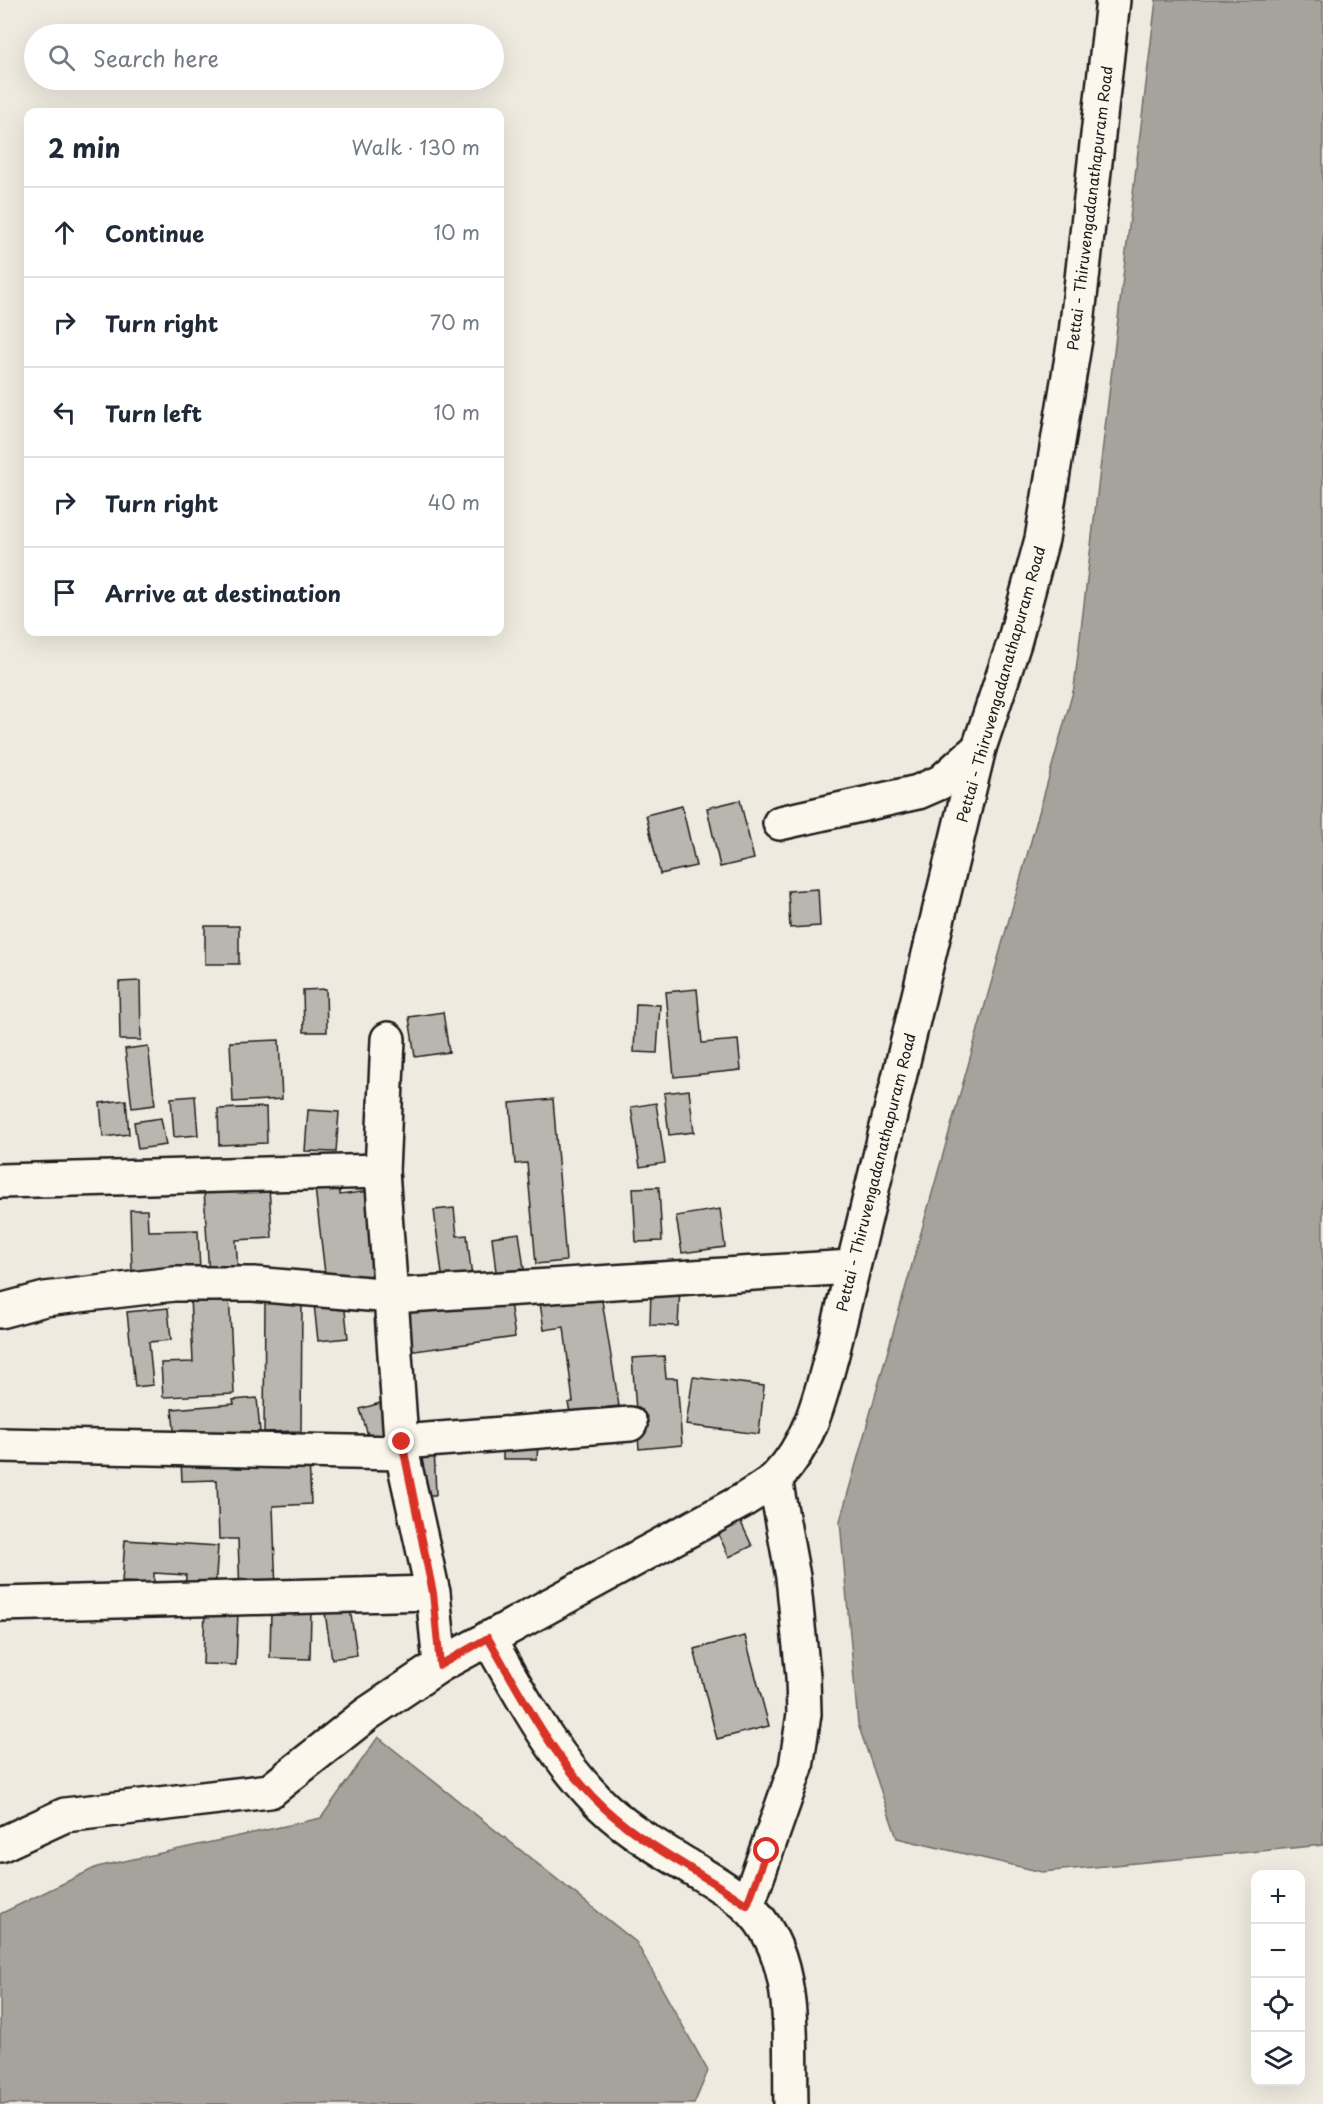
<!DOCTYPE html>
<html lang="en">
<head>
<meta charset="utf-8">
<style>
	:root { --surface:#fff; --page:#f2f2f3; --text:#1f2937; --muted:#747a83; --line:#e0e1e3 }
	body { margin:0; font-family:"Playpen Sans",sans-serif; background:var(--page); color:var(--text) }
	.controls { position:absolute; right:18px; bottom:18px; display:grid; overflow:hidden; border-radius:12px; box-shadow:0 6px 24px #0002 }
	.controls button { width:54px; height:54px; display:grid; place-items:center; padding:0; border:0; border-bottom:2px solid var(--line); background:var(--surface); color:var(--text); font:30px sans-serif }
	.stop { position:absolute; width:18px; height:18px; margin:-14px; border:4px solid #d93025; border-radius:50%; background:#fff }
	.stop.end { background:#d93025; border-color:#fff; box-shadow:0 2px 6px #0008 }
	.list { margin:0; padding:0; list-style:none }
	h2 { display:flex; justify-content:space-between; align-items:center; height:78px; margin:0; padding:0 24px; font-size:26px }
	h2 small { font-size:20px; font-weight:400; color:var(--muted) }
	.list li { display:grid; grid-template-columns:39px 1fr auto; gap:18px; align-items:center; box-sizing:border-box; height:90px; padding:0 24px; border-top:2px solid var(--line) }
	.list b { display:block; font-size:22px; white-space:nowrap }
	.list em { font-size:20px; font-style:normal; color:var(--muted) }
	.icon { flex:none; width:33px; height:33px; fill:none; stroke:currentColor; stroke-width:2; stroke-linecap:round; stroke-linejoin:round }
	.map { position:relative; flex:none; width:1323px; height:2104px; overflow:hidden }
	.search { position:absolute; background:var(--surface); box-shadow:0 6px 24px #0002; left:24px; top:24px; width:480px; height:66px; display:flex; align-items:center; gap:15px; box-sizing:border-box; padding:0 21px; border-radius:33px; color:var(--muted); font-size:22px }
	.panel { position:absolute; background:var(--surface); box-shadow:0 6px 24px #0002; left:24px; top:108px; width:480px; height:528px; border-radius:12px }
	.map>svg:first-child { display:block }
	.water { fill:#a6a39d; stroke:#6f6d69; stroke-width:1.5 }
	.building { fill:#b9b6af; stroke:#1c1c1c; stroke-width:1.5 }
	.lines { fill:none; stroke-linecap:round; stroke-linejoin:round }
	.minor-casing { stroke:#1c1c1c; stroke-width:38 }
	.major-casing { stroke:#1c1c1c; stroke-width:38 }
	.minor { stroke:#fbf7ec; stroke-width:33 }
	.major { stroke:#fbf7ec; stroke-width:33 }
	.route { stroke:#d93025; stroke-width:8 }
	.labels { text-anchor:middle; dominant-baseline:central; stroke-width:4.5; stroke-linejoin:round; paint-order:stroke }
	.street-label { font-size:15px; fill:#1c1c1c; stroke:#fbf7ec }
</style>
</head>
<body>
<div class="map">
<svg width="1323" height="2104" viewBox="0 0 1323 2104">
	<rect width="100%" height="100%" fill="#eeeadf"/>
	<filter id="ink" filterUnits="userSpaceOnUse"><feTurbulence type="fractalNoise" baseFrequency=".0167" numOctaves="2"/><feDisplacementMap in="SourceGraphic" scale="12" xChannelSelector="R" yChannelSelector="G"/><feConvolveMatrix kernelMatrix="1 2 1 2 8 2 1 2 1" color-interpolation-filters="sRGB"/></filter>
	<g filter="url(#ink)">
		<!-- water -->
		<g class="water">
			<path d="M1156,0h167v1845l-281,27 -145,-34 -39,-114 -18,-203 234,-833z"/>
			<path d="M378,1737l258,205 72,129 -14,33h-694v-190l97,-47 224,-49z"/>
		</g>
		<!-- building -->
		<g class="building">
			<path d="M740,800l14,59 -34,8 -13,-59z"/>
			<path d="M682,806l14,60 -36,8 -14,-59z"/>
			<path d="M818,889l2,37 -30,2 -2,-37z"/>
			<rect x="205" y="926" width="34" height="38"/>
			<path d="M140,981l1,59h-21l-1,-58z"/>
			<path d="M326,989l1,43h-23l-1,-42z"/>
			<path d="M697,989l5,54 36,-3 3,30 -67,7 -8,-85z"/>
			<path d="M636,1004l24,1 -3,48 -23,-1z"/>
			<path d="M443,1012l6,40 -34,5 -6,-40z"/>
			<path d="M279,1040l3,59 -49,3 -3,-60z"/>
			<path d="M148,1046l7,59 -23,3 -7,-59z"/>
			<path d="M689,1090l5,42 -25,3 -5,-42z"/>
			<path d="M195,1096l3,39 -24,2 -3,-39z"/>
			<path d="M553,1099l13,162 -30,3 -9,-101 -12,1 -5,-61z"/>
			<path d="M126,1100l3,34 -26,3 -3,-34z"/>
			<path d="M656,1103l9,60 -25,4 -9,-60z"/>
			<path d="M266,1107l1,36 -48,2 -1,-36z"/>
			<path d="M308,1110l31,2 -3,40 -31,-1z"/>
			<path d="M161,1118l5,27 -28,4 -4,-27z"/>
			<path d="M269,1186l3,52 -36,2 2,34 -29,2 -5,-86z"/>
			<path d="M339,1186l1,9 29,-4 10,85 -53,6 -11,-94z"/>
			<path d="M659,1187l3,54 -26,1 -3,-54z"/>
			<path d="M454,1208l3,28 10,-1 5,43 -29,4 -9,-72z"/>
			<path d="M720,1209l5,38 -43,6 -6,-37z"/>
			<path d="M130,1210h17l1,21 50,-1 2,40 -68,3z"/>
			<path d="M519,1233l5,36 -28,3 -4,-35z"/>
			<path d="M651,1287l29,1 -2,38 -28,-1z"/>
			<path d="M600,1288l19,118 -49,6 -2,-9 5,-1 -9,-75 -20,3 -5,-34z"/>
			<path d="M229,1294l5,100 -71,3 -2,-34 32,-1 -3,-66z"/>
			<path d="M265,1301h37l-1,130 -37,1z"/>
			<path d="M485,1301l25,2 5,34 -107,15 -5,-40z"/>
			<path d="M344,1302l4,36 -30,3 -4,-37z"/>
			<path d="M168,1308l3,32 -22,2 4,43 -18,2 -8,-75z"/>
			<path d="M664,1356l2,22h11l5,67 -43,4 -7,-91z"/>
			<path d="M693,1377l71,9 -5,48 -73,-9z"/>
			<path d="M257,1398l3,34 -85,7 -3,-30 62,-5 -1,-4z"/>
			<path d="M387,1401l11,36 -27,8 -11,-36z"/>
			<path d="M503,1444h35l-1,15h-34z"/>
			<path d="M419,1446h15l2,49h-15z"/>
			<path d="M309,1457l2,47 -38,2 3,87 -36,1 -2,-55h-19l-2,-59 -35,1 -1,-21z"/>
			<path d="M739,1518l13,28 -23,11 -13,-28z"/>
			<path d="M125,1540l93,6 -3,45 -30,-2 1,-14 -32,-2v11l-32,-2z"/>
			<path d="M349,1602l8,53 -25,4 -8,-53z"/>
			<path d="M205,1610l33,1 -2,54 -33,-1z"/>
			<path d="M271,1610l40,1 -1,48 -40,-1z"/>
			<path d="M745,1636l24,90 -52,13 -23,-90z"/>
		</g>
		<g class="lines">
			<defs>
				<g id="minor">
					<path d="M780,823l138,-31 23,-10 38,-34"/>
					<path d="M388,1039l-6,132 20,282 31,140 7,72"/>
					<path d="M0,1181l382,-10"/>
					<path d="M0,1311l45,-12 129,-15h79l139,12 459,-29"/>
					<path d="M402,1442l228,-18"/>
					<path d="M0,1445l402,8"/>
					<path d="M0,1604l433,-11"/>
					<path d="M488,1638c32,55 62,113 106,159 26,29 63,50 96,70 19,12 40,23 56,38 53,47 43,136 45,199"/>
					<path d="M747,1906l49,-139 8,-53 -1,-38 -10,-99 -18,-98"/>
				</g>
				<path id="major" d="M0,1845l65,-30 205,-24 97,-77 73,-49 302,-164c12,-8 26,-15 35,-24 33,-34 43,-79 55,-123l147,-606 35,-105 28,-104 34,-206 37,-333"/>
			</defs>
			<!-- minor casing -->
			<use href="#minor" class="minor-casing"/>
			<!-- major casing -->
			<use href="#major" class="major-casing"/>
			<!-- minor -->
			<use href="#minor" class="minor"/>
			<!-- major -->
			<use href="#major" class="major"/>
		</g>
	</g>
	<g class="lines" filter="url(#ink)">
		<!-- route -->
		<path class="route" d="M402,1442l31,151 7,72 48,-27c32,55 62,114 106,160 43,45 103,71 153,107l20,-54"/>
	</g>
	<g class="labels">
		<!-- street labels -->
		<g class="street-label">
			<text transform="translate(1089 208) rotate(-83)">Pettai - Thiruvengadanathapuram Road</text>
			<text transform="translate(1000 684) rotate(-74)">Pettai - Thiruvengadanathapuram Road</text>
			<text transform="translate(875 1172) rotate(-76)">Pettai - Thiruvengadanathapuram Road</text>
		</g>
	</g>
</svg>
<div class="controls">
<button>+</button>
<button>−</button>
<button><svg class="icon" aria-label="locate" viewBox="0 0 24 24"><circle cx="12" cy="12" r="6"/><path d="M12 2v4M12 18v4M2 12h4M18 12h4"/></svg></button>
<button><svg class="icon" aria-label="layers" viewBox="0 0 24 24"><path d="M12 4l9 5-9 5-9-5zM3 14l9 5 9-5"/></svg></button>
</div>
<div class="stop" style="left:767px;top:1851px"></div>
<div class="stop end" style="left:402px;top:1442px"></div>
<div class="search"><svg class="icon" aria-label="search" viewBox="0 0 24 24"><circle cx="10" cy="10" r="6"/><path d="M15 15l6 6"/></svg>Search here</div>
<section class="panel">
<h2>2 min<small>Walk · 130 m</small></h2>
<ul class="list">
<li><svg class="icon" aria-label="ahead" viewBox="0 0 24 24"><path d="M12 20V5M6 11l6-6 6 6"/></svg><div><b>Continue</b></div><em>10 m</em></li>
<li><svg class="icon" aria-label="right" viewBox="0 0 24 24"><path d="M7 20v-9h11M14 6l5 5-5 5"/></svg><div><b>Turn right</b></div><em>70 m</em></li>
<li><svg class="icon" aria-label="left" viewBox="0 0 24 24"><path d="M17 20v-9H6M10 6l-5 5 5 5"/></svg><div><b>Turn left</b></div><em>10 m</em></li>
<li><svg class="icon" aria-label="right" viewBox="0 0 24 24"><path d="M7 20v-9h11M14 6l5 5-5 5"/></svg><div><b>Turn right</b></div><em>40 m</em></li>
<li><svg class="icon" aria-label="arrive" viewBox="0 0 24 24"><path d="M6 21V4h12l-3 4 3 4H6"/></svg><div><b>Arrive at destination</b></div></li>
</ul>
</section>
</div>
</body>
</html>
